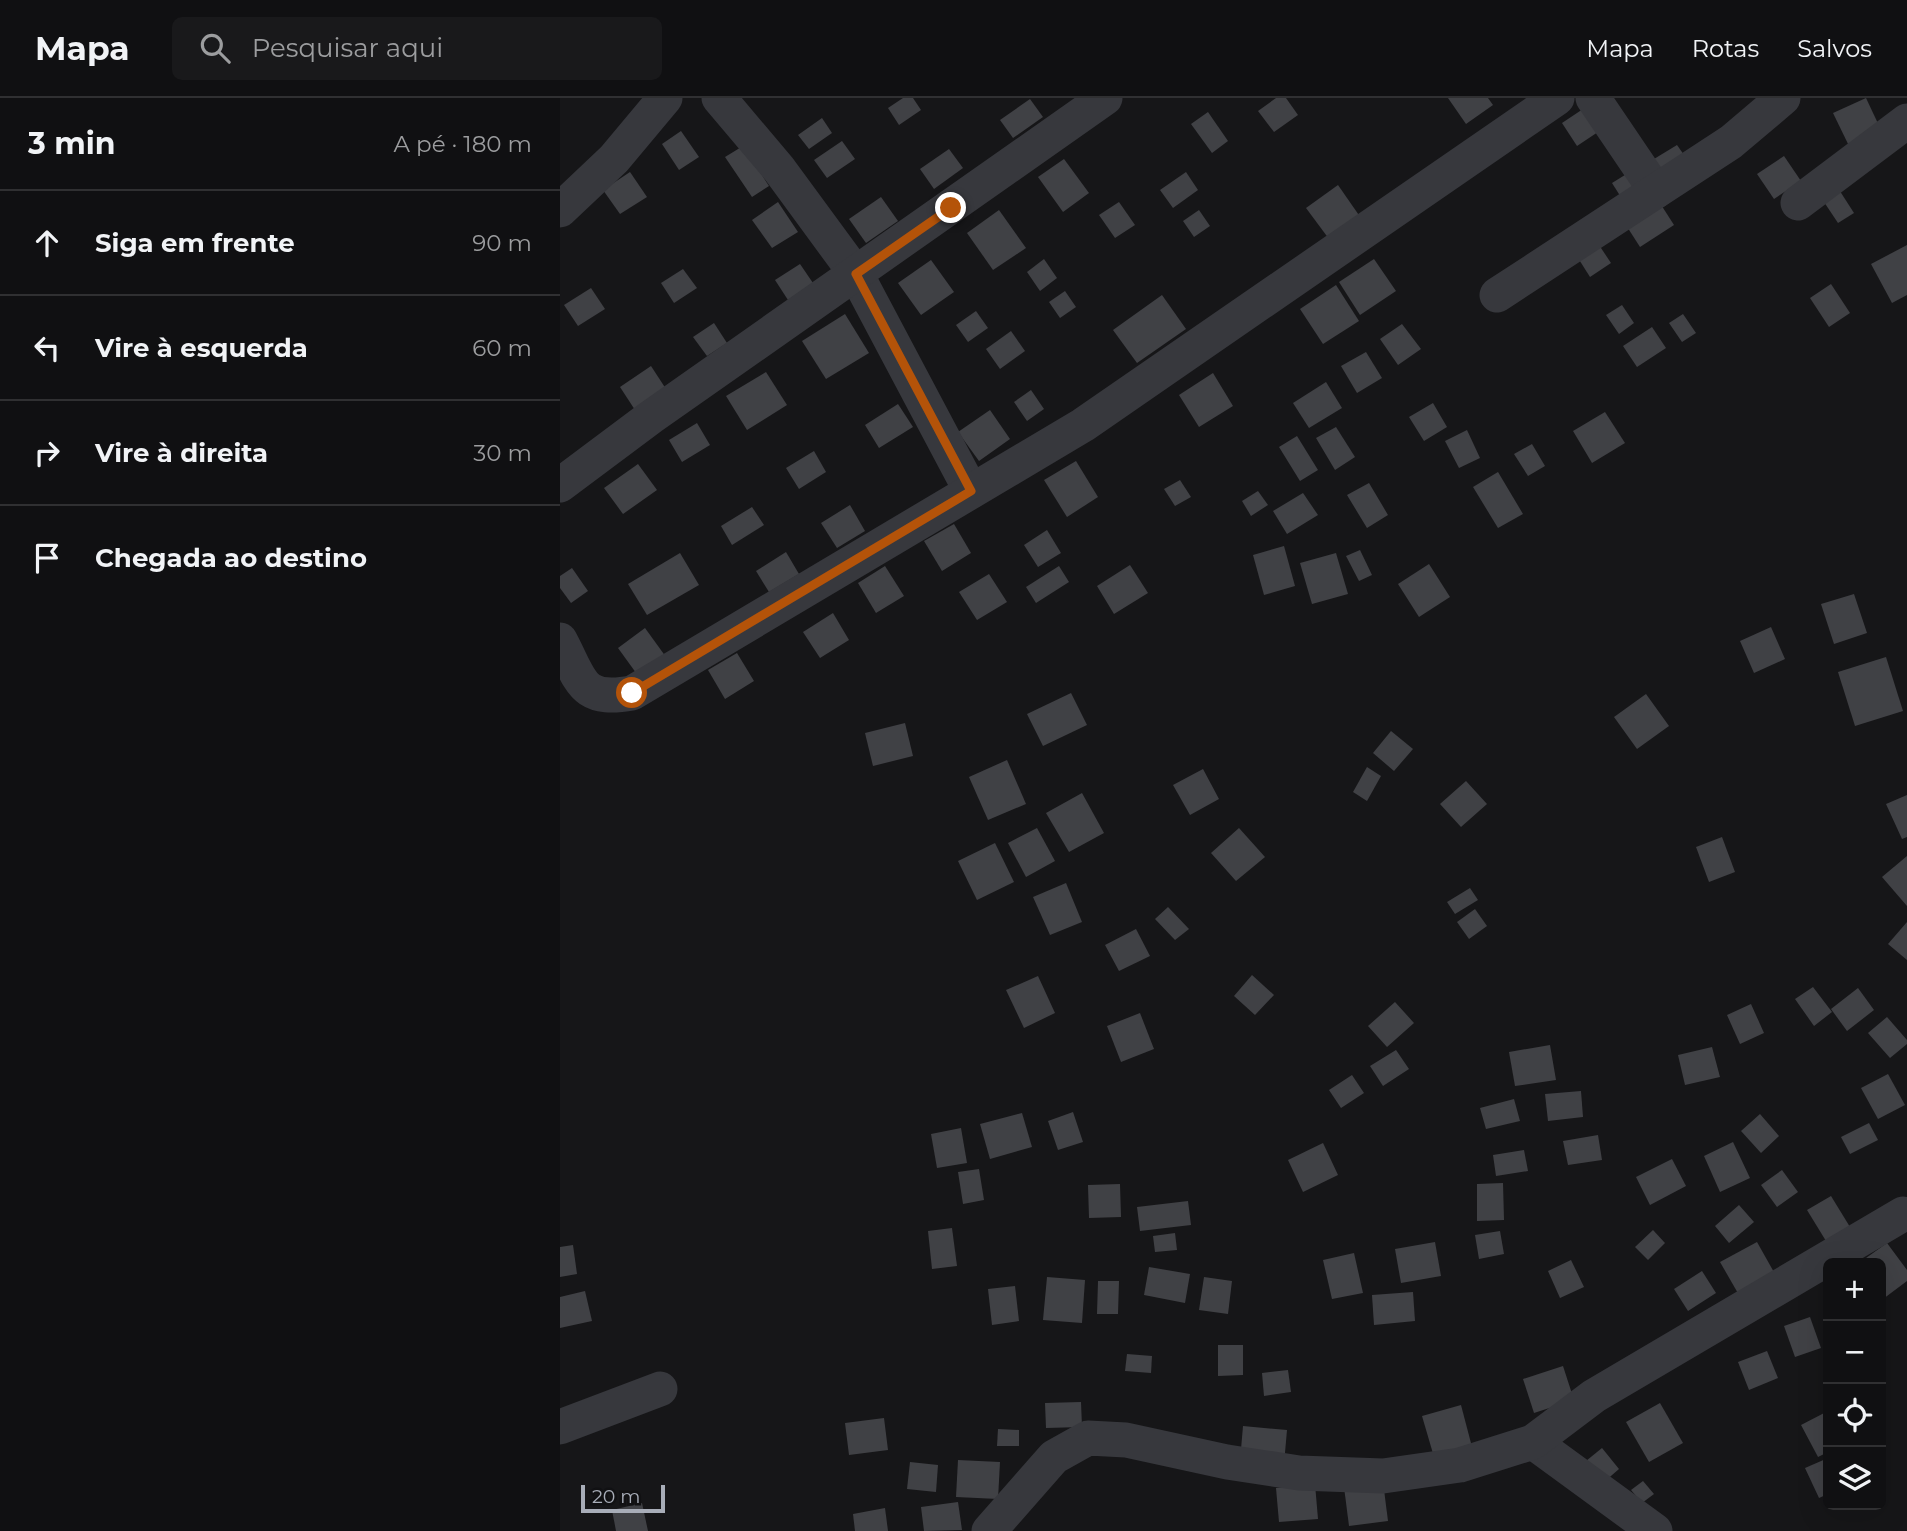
<!DOCTYPE html>
<html lang="pt">
<head>
<meta charset="utf-8">
<style>
	:root { --surface:#101012; --page:#19191b; --text:#f1f3f6; --muted:#9c9d9f; --line:#303032 }
	body { margin:0; font-family:Montserrat,sans-serif; background:var(--page); color:var(--text) }
	.controls { position:absolute; right:21px; bottom:21px; display:grid; overflow:hidden; border-radius:10px; box-shadow:0 7px 28px #0002 }
	.controls button { width:63px; height:63px; display:grid; place-items:center; padding:0; border:0; border-bottom:2px solid var(--line); background:var(--surface); color:var(--text); font:35px sans-serif }
	.scale { position:absolute; left:21px; bottom:18px; width:84px; box-sizing:border-box; padding-left:7px; border:4px solid #a8adb8; border-top:0; font-size:19px; line-height:24px; white-space:nowrap; color:#a8adb8; -webkit-text-stroke:5px #111113; paint-order:stroke }
	.stop { position:absolute; width:21px; height:21px; margin:-16px; border:5px solid #b45309; border-radius:50%; background:#fff }
	.stop.end { background:#b45309; border-color:#fff; box-shadow:0 2px 7px #0008 }
	.list { margin:0; padding:0; list-style:none }
	h2 { display:flex; justify-content:space-between; align-items:center; height:91px; margin:0; padding:0 28px; font-size:30px }
	h2 small { font-size:23px; font-weight:400; color:var(--muted) }
	.list li { display:grid; grid-template-columns:46px 1fr auto; gap:21px; align-items:center; box-sizing:border-box; height:105px; padding:0 28px; border-top:2px solid var(--line) }
	.list b { display:block; font-size:26px; white-space:nowrap }
	.list em { font-size:23px; font-style:normal; color:var(--muted) }
	.icon { flex:none; width:38px; height:38px; fill:none; stroke:currentColor; stroke-width:2; stroke-linecap:round; stroke-linejoin:round }
	.map { position:relative; flex:none; width:1347px; height:1433px; overflow:hidden }
	header { display:flex; align-items:center; gap:42px; box-sizing:border-box; height:98px; padding:0 35px; background:var(--surface); border-bottom:2px solid var(--line) }
	header strong { font-size:33px }
	nav { display:flex; gap:38px; margin-inline-start:auto; font-size:24px }
	.search { width:490px; height:63px; background:var(--page); display:flex; align-items:center; gap:18px; box-sizing:border-box; padding:0 24px; border-radius:10px; color:var(--muted); font-size:26px }
	main { display:flex }
	aside { flex:1; background:var(--surface) }
	.map>svg:first-child { display:block }
	.building { fill:#404145 }
	.lines { fill:none; stroke-linecap:round; stroke-linejoin:round }
	.minor { stroke:#37383d; stroke-width:35 }
	.route { stroke:#b45309; stroke-width:9 }
</style>
</head>
<body>
<header>
<strong>Mapa</strong>
<div class="search"><svg class="icon" aria-label="search" viewBox="0 0 24 24"><circle cx="10" cy="10" r="6"/><path d="M15 15l6 6"/></svg>Pesquisar aqui</div>
<nav><a>Mapa</a><a>Rotas</a><a>Salvos</a></nav>
</header>
<main>
<aside>
<h2>3 min<small>A pé · 180 m</small></h2>
<ul class="list">
<li><svg class="icon" aria-label="ahead" viewBox="0 0 24 24"><path d="M12 20V5M6 11l6-6 6 6"/></svg><div><b>Siga em frente</b></div><em>90 m</em></li>
<li><svg class="icon" aria-label="left" viewBox="0 0 24 24"><path d="M17 20v-9H6M10 6l-5 5 5 5"/></svg><div><b>Vire à esquerda</b></div><em>60 m</em></li>
<li><svg class="icon" aria-label="right" viewBox="0 0 24 24"><path d="M7 20v-9h11M14 6l5 5-5 5"/></svg><div><b>Vire à direita</b></div><em>30 m</em></li>
<li><svg class="icon" aria-label="arrive" viewBox="0 0 24 24"><path d="M6 21V4h12l-3 4 3 4H6"/></svg><div><b>Chegada ao destino</b></div></li>
</ul>
</aside>
<div class="map">
<svg width="1347" height="1433" viewBox="0 0 1347 1433">
	<rect width="100%" height="100%" fill="#161618"/>
	<!-- building -->
	<g class="building">
		<path d="M343,0h10l8,12 -22,15 -11,-17z"/>
		<path d="M716,0h10l12,17 -24,17 -16,-21z"/>
		<path d="M888,0h40l5,7 -27,19z"/>
		<path d="M1306,0l16,34 -32,16 -17,-35z"/>
		<path d="M470,1l13,18 -30,21 -13,-18z"/>
		<path d="M1026,9l15,23 -24,16 -15,-23z"/>
		<path d="M648,14l20,29 -16,12 -21,-29z"/>
		<path d="M262,20l10,15 -23,16 -11,-14z"/>
		<path d="M121,33l18,26 -20,13 -17,-26z"/>
		<path d="M282,43l13,18 -28,19 -13,-18z"/>
		<path d="M1117,47l12,17 -23,16 -12,-19z"/>
		<path d="M183,48l26,40 -17,11 -27,-40z"/>
		<path d="M389,51l14,19 -29,21 -14,-20z"/>
		<path d="M1224,58l17,25 -27,18 -17,-25z"/>
		<path d="M504,61l25,34 -26,19 -25,-35z"/>
		<path d="M1073,72l12,18 -21,14 -12,-19z"/>
		<path d="M70,74l17,25 -27,17 -17,-24z"/>
		<path d="M626,74l12,18 -25,18 -13,-18z"/>
		<path d="M778,87l25,36 -31,22 -26,-35z"/>
		<path d="M1276,87l18,28 -16,10 -18,-27z"/>
		<path d="M321,99l17,24 -32,22 -17,-24z"/>
		<path d="M1098,102l16,25 -34,22 -16,-25z"/>
		<path d="M218,104l20,30 -26,16 -20,-28z"/>
		<path d="M559,104l16,23 -20,13 -16,-23z"/>
		<path d="M439,112l27,38 -33,22 -26,-37z"/>
		<path d="M639,112l11,16 -16,11 -11,-16z"/>
		<path d="M1039,147l12,18 -21,14 -12,-19z"/>
		<path d="M1347,147v50l-15,8 -21,-39z"/>
		<path d="M484,161l13,19 -17,13 -13,-19z"/>
		<path d="M814,161l22,32 -36,24 -21,-33z"/>
		<path d="M371,162l23,32 -33,23 -23,-32z"/>
		<path d="M240,166l13,19 -25,17 -13,-20z"/>
		<path d="M123,171l14,19 -23,15 -13,-20z"/>
		<path d="M1271,186l19,29 -21,14 -19,-29z"/>
		<path d="M776,187l23,36 -36,23 -23,-35z"/>
		<path d="M31,190l14,21 -27,17 -14,-21z"/>
		<path d="M505,193l11,16 -16,11 -11,-16z"/>
		<path d="M602,197l24,34 -49,34 -24,-33z"/>
		<path d="M1062,207l12,18 -15,11 -13,-19z"/>
		<path d="M416,213l12,17 -20,14 -12,-17z"/>
		<path d="M285,216l24,39 -43,26 -24,-38z"/>
		<path d="M1123,216l13,19 -14,9 -13,-19z"/>
		<path d="M154,225l13,20 -20,13 -14,-19z"/>
		<path d="M842,226l19,25 -23,16 -18,-26z"/>
		<path d="M1092,229l14,21 -29,19 -14,-21z"/>
		<path d="M451,233l14,20 -25,18 -14,-20z"/>
		<path d="M806,254l16,26 -25,15 -16,-27z"/>
		<path d="M91,268l15,23 -31,21 -15,-23z"/>
		<path d="M206,274l21,33 -40,25 -21,-34z"/>
		<path d="M653,275l20,33 -34,21 -20,-32z"/>
		<path d="M766,284l16,26 -33,20 -16,-25z"/>
		<path d="M471,292l13,19 -17,12 -13,-19z"/>
		<path d="M873,305l14,24 -23,14 -15,-24z"/>
		<path d="M338,306l15,23 -34,21 -14,-23z"/>
		<path d="M430,312l20,29 -31,22 -21,-29z"/>
		<path d="M1045,314l20,31 -33,20 -19,-32z"/>
		<path d="M137,325l13,22 -28,17 -13,-22z"/>
		<path d="M776,329l19,30 -20,13 -19,-32z"/>
		<path d="M907,332l13,28 -21,10 -14,-27z"/>
		<path d="M737,338l21,34 -18,11 -21,-34z"/>
		<path d="M972,346l13,22 -17,10 -14,-22z"/>
		<path d="M254,353l12,21 -27,17 -13,-21z"/>
		<path d="M516,363l22,36 -31,20 -23,-37z"/>
		<path d="M78,366l19,26 -34,24 -19,-26z"/>
		<path d="M938,374l25,42 -25,14 -25,-41z"/>
		<path d="M620,382l11,17 -16,9 -11,-17z"/>
		<path d="M809,385l19,32 -21,13 -20,-33z"/>
		<path d="M698,393l10,14 -17,11 -9,-15z"/>
		<path d="M743,395l15,22 -31,19 -14,-23z"/>
		<path d="M290,407l15,26 -28,17 -16,-25z"/>
		<path d="M192,409l12,18 -32,20 -11,-19z"/>
		<path d="M394,426l17,29 -29,18 -18,-30z"/>
		<path d="M487,432l14,23 -23,14 -14,-22z"/>
		<path d="M724,448l11,40 -31,9 -11,-40z"/>
		<path d="M800,452l12,25 -13,6 -13,-25z"/>
		<path d="M226,454l13,22 -30,18 -13,-21z"/>
		<path d="M120,455l19,32 -52,30 -19,-31z"/>
		<path d="M776,455l12,41 -36,10 -12,-41z"/>
		<path d="M869,466l21,33 -31,20 -21,-33z"/>
		<path d="M570,467l18,28 -34,21 -17,-28z"/>
		<path d="M325,468l19,30 -28,17 -18,-30z"/>
		<path d="M499,468l10,16 -33,21 -10,-16z"/>
		<path d="M12,470l16,23 -17,12 -11,-15v-12z"/>
		<path d="M429,476l18,28 -30,18 -18,-28z"/>
		<path d="M1294,496l13,39 -33,11 -13,-40z"/>
		<path d="M273,515l16,27 -29,18 -17,-26z"/>
		<path d="M1211,529l14,32 -31,14 -14,-32z"/>
		<path d="M85,530l21,29 -27,20 -21,-29z"/>
		<path d="M177,555l17,28 -29,18 -17,-29z"/>
		<path d="M1326,559l17,54 -48,15 -17,-54z"/>
		<path d="M511,595l16,32 -44,21 -16,-32z"/>
		<path d="M1086,596l23,32 -32,23 -23,-32z"/>
		<path d="M345,625l8,33 -40,10 -8,-33z"/>
		<path d="M831,633l22,18 -19,22 -21,-18z"/>
		<path d="M447,662l19,44 -38,16 -19,-43z"/>
		<path d="M807,669l14,9 -14,25 -14,-9z"/>
		<path d="M643,671l16,30 -29,16 -17,-30z"/>
		<path d="M906,683l21,23 -26,23 -21,-23z"/>
		<path d="M522,695l22,40 -35,19 -23,-39z"/>
		<path d="M1347,697v42l-5,2 -16,-35z"/>
		<path d="M477,730l18,33 -29,16 -18,-34z"/>
		<path d="M679,730l26,29 -29,24 -25,-28z"/>
		<path d="M1162,739l13,35 -26,10 -13,-35z"/>
		<path d="M435,745l19,39 -37,18 -19,-39z"/>
		<path d="M1347,758v50l-25,-29z"/>
		<path d="M506,785l16,39 -32,13 -17,-38z"/>
		<path d="M910,790l8,12 -23,14 -8,-12z"/>
		<path d="M608,809l21,22 -14,11 -20,-21z"/>
		<path d="M915,811l12,17 -18,13 -12,-17z"/>
		<path d="M1347,824v38l-19,-16z"/>
		<path d="M576,831l14,27 -31,15 -14,-26z"/>
		<path d="M692,877l22,20 -19,20 -21,-19z"/>
		<path d="M478,878l17,37 -31,15 -18,-38z"/>
		<path d="M1253,889l19,25 -18,14 -19,-27z"/>
		<path d="M1298,890l16,22 -27,21 -16,-22z"/>
		<path d="M835,904l19,21 -27,24 -19,-21z"/>
		<path d="M1191,906l13,29 -24,11 -13,-29z"/>
		<path d="M580,915l14,36 -33,13 -14,-36z"/>
		<path d="M1327,919l20,23v4l-17,14 -22,-25z"/>
		<path d="M990,947l6,35 -41,6 -6,-34z"/>
		<path d="M1152,949l8,30 -35,8 -7,-30z"/>
		<path d="M836,952l13,19 -26,17 -13,-20z"/>
		<path d="M1328,976l17,31 -27,14 -17,-31z"/>
		<path d="M792,977l12,18 -23,15 -12,-18z"/>
		<path d="M1021,993l2,26 -35,4 -3,-27z"/>
		<path d="M954,1001l6,22 -34,8 -6,-21z"/>
		<path d="M513,1014l10,30 -25,8 -10,-29z"/>
		<path d="M462,1015l10,34 -42,12 -10,-35z"/>
		<path d="M1200,1016l19,22 -18,17 -20,-22z"/>
		<path d="M1309,1025l9,17 -28,14 -9,-17z"/>
		<path d="M401,1030l6,35 -30,5 -6,-34z"/>
		<path d="M1038,1037l4,25 -34,5 -5,-24z"/>
		<path d="M1173,1044l17,36 -30,14 -16,-36z"/>
		<path d="M763,1045l15,32 -35,17 -15,-32z"/>
		<path d="M964,1052l4,21 -32,5 -3,-21z"/>
		<path d="M1112,1061l14,27 -36,19 -14,-28z"/>
		<path d="M419,1071l5,31 -21,4 -5,-32z"/>
		<path d="M1222,1072l16,22 -21,15 -16,-22z"/>
		<path d="M943,1085l1,37 -27,1v-37z"/>
		<path d="M560,1086l1,33 -32,1 -1,-33z"/>
		<path d="M1271,1098l19,31 -24,14 -19,-31z"/>
		<path d="M628,1103l3,24 -51,6 -3,-24z"/>
		<path d="M1179,1107l15,17 -25,21 -14,-17z"/>
		<path d="M392,1130l5,38 -25,3 -4,-38z"/>
		<path d="M1093,1132l12,13 -17,17 -13,-13z"/>
		<path d="M940,1133l4,23 -25,5 -4,-24z"/>
		<path d="M615,1135l2,17 -22,2 -2,-16z"/>
		<path d="M875,1144l6,34 -40,7 -6,-34z"/>
		<path d="M1197,1144l18,32 -36,21 -19,-33z"/>
		<path d="M1327,1145l20,27v11l-24,18 -2,-36h-22z"/>
		<path d="M13,1147l4,29 -17,3v-30z"/>
		<path d="M794,1155l9,40 -31,6 -9,-39z"/>
		<path d="M1011,1162l13,27 -24,11 -12,-27z"/>
		<path d="M589,1169l41,7 -5,29 -41,-8z"/>
		<path d="M1142,1173l14,22 -28,18 -14,-22z"/>
		<path d="M487,1179l38,3 -3,43 -39,-3z"/>
		<path d="M644,1179l28,4 -4,33 -29,-4z"/>
		<path d="M538,1183h21l-1,33h-21z"/>
		<path d="M455,1188l4,35 -27,4 -4,-36z"/>
		<path d="M25,1193l7,30 -32,7v-31z"/>
		<path d="M853,1194l2,29 -41,4 -2,-30z"/>
		<path d="M1250,1219l11,31 -26,9 -11,-31z"/>
		<path d="M658,1247h25v30l-25,1z"/>
		<path d="M1207,1253l11,27 -29,12 -11,-28z"/>
		<path d="M567,1256l25,2 -1,17 -26,-2z"/>
		<path d="M1003,1268l11,34 -40,13 -11,-34z"/>
		<path d="M728,1272l3,22 -27,4 -2,-23z"/>
		<path d="M521,1304l1,25 -36,1 -1,-25z"/>
		<path d="M1100,1305l23,40 -34,19 -23,-40z"/>
		<path d="M901,1307l11,42 -38,10 -12,-41z"/>
		<path d="M1268,1313v41l-10,5 -17,-32z"/>
		<path d="M324,1320l4,32 -39,5 -4,-32z"/>
		<path d="M683,1328l44,4 -3,34 -44,-3z"/>
		<path d="M438,1331l21,1v16h-22z"/>
		<path d="M1042,1350l17,21 -15,13 -18,-21z"/>
		<path d="M1268,1360v36l-9,4 -14,-30z"/>
		<path d="M398,1362l42,2 -2,37 -42,-2z"/>
		<path d="M350,1364l28,3 -2,27 -29,-3z"/>
		<path d="M1083,1383l11,13 -12,9 -11,-13z"/>
		<path d="M823,1384l5,39 -39,5 -5,-39z"/>
		<path d="M755,1386l3,35 -39,3 -3,-34z"/>
		<path d="M398,1404l4,28 -38,1 -3,-24z"/>
		<path d="M82,1405l6,28h-32l-4,-21z"/>
		<path d="M325,1410l3,23h-33l-2,-17z"/>
	</g>
	<g class="lines">
		<!-- minor -->
		<g class="minor">
			<path d="M159,0l60,71 77,105 115,217"/>
			<path d="M1033,0l63,93"/>
			<path d="M1238,105l109,-82"/>
			<path d="M0,112l54,-51 51,-61"/>
			<path d="M937,197l234,-153 52,-44"/>
			<path d="M0,387l91,-68 454,-319"/>
			<path d="M0,542c22,41 20,62 72,53l451,-268 474,-327"/>
			<path d="M0,1329l100,-38"/>
			<path d="M973,1344l122,89"/>
			<path d="M429,1433l65,-74 34,-19 38,2 101,22 72,11 84,3 77,-11 73,-23 61,-46 309,-182"/>
		</g>
	</g>
	<g class="lines">
		<!-- route -->
		<path class="route" d="M72,595l339,-202 -115,-217 95,-66"/>
	</g>
</svg>
<div class="controls">
<button>+</button>
<button>−</button>
<button><svg class="icon" aria-label="locate" viewBox="0 0 24 24"><circle cx="12" cy="12" r="6"/><path d="M12 2v4M12 18v4M2 12h4M18 12h4"/></svg></button>
<button><svg class="icon" aria-label="layers" viewBox="0 0 24 24"><path d="M12 4l9 5-9 5-9-5zM3 14l9 5 9-5"/></svg></button>
</div>
<div class="scale">20 m</div>
<div class="stop" style="left:72px;top:595px"></div>
<div class="stop end" style="left:391px;top:110px"></div>
</div>
</main>
</body>
</html>
